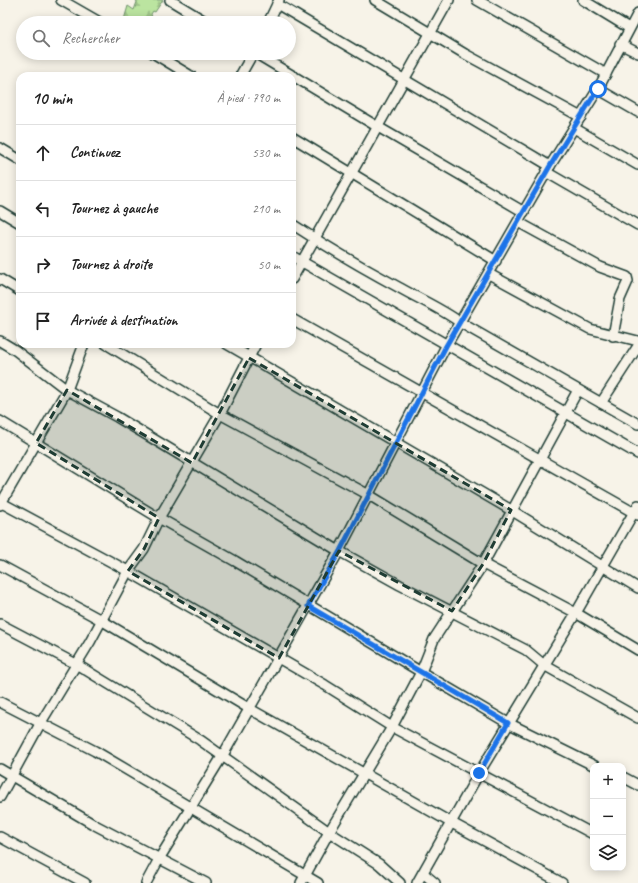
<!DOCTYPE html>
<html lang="fr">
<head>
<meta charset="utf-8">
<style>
	:root { --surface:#fff; --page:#f6f6f6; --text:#222; --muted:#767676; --line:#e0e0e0 }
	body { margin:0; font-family:Caveat,sans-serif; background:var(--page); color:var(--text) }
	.controls { position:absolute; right:12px; bottom:12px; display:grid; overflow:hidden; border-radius:8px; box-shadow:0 2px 10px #0003 }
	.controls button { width:36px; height:36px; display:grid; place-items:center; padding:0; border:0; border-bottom:1px solid var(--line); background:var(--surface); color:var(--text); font:20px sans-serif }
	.stop { position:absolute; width:12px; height:12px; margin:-9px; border:3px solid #1a73e8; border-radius:50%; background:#fff }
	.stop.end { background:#1a73e8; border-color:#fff; box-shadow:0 1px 4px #0008 }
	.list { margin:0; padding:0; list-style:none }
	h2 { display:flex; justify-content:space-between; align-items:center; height:52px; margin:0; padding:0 16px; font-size:17px }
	h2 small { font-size:13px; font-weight:400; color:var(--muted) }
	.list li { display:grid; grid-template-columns:26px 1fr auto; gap:12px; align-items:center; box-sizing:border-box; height:56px; padding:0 16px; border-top:1px solid var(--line) }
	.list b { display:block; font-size:15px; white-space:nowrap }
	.list em { font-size:13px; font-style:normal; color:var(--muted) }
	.icon { flex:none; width:22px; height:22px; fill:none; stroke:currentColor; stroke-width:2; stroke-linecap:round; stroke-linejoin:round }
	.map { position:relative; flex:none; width:638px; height:883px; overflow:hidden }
	.search { position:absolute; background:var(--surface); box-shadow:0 2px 10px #0003; left:16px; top:16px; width:280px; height:44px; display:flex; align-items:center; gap:10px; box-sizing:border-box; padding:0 14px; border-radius:22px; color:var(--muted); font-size:15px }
	.panel { position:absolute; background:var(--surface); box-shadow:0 2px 10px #0003; left:16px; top:72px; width:280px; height:276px; border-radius:12px }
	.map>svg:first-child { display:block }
	.forest { fill:url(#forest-firs); stroke:#6d906a }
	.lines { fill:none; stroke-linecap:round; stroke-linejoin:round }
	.minor-casing { stroke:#1f3d34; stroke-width:12 }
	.minor { stroke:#f7f3e8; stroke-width:9 }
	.route { stroke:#1a73e8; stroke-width:5 }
	.marked { fill:#1f3d34; fill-opacity:0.2; stroke:#1f3d34; stroke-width:3; stroke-dasharray:8 5; stroke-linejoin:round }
</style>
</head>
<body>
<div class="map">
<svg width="638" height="883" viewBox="0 0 638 883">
	<defs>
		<pattern id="forest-firs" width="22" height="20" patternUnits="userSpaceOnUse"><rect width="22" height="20" fill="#bbe4a0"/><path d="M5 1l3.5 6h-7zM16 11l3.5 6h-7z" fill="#a0c48a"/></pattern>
	</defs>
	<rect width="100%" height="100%" fill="#f7f3e8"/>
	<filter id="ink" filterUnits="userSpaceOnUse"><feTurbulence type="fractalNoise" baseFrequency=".025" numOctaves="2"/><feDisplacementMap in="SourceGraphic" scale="8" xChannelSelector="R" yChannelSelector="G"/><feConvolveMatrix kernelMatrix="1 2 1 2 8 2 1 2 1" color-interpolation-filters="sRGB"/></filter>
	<g filter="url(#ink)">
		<!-- forest -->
		<path class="forest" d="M136,0h27l-8,12 -2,-1 -2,3 1,4 -5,5h-24l5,-17 6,4 3,-8z"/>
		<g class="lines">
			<defs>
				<g id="minor">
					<path d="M61,0l40,23"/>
					<path d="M170,0l38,23"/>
					<path d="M375,0l90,54 116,63"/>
					<path d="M477,0l129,74"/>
					<path d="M583,0l46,28"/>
					<path d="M277,4l273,162"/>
					<path d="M268,23l11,-23"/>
					<path d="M620,44l18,9"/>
					<path d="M153,53l38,23"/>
					<path d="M255,53l123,74 146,85"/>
					<path d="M240,76l13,-23"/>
					<path d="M598,89l40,23"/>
					<path d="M574,128l64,37"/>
					<path d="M292,137l204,124"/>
					<path d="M0,148l20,12"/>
					<path d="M546,172l92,53"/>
					<path d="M0,211l20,12"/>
					<path d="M518,222l82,45 27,10 1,4 -8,18 -7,37"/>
					<path d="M292,224c35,23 71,44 108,64 21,12 42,21 61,35l177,101"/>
					<path d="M292,256l346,198"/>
					<path d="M489,274l101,55 48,12"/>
					<path d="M0,279l20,12"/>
					<path d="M292,279l157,-279"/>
					<path d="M292,319l346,196"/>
					<path d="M0,341l15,9 52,40 50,27 222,134 61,34 126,65 18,15 94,53"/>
					<path d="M106,344l114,70 149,81 114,69 93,49 62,37"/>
					<path d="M227,344l284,166 127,78"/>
					<path d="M601,403l37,-57"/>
					<path d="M0,421l159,97 76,43 186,111 87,51 87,43"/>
					<path d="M0,502l128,69 197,114 67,42 201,107"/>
					<path d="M0,505l67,-115 17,-46"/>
					<path d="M0,565l101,55 149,89 200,113 112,61"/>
					<path d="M0,624l76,40 124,76 129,92 50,32 21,19"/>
					<path d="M0,702l95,49 223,132"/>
					<path d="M0,769l93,55 113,59"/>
					<path d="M623,777l15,8"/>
					<path d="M0,797l40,-73 50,-82 38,-71 16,-22 15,-31 61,-104 36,-70"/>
					<path d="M0,837l85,46"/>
					<path d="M423,873l12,10"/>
					<path d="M146,883l13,-24 64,-104 116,-204 107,-205 104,-180 48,-77 40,-76"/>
					<path d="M301,883l28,-51 63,-105 29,-55 13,-33 49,-75 95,-174"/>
					<path d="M417,883l62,-110 97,-160 62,-108"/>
				</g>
			</defs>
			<!-- minor casing -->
			<use href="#minor" class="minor-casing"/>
			<!-- minor -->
			<use href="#minor" class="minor"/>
		</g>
	</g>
	<g class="lines" filter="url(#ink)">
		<!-- route -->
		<path class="route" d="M479,773l29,-50 -200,-117 32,-55 106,-205 104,-180 48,-77"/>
	</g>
	<!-- marked area -->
	<path class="marked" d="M249,358l262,152 -28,54 -31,47 -113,-60 -60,107 -151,-87 16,-22 15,-31 -123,-75 31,-53 125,73z"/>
</svg>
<div class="controls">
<button>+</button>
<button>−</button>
<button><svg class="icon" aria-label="layers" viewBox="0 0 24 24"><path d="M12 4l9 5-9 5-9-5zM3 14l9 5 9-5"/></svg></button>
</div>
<div class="stop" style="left:598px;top:89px"></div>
<div class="stop end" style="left:479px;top:773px"></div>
<div class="search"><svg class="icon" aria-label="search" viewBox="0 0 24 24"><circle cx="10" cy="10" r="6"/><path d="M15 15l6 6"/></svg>Rechercher</div>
<section class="panel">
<h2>10 min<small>À pied · 790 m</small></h2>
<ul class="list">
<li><svg class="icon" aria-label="ahead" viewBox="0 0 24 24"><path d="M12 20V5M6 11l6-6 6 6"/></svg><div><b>Continuez</b></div><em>530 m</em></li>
<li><svg class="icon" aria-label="left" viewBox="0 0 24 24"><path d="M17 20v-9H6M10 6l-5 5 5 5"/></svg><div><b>Tournez à gauche</b></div><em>210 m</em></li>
<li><svg class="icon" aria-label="right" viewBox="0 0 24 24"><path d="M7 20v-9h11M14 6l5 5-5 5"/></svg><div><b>Tournez à droite</b></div><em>50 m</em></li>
<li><svg class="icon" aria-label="arrive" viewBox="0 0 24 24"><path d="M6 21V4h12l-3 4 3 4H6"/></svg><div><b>Arrivée à destination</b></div></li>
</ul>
</section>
</div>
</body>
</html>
